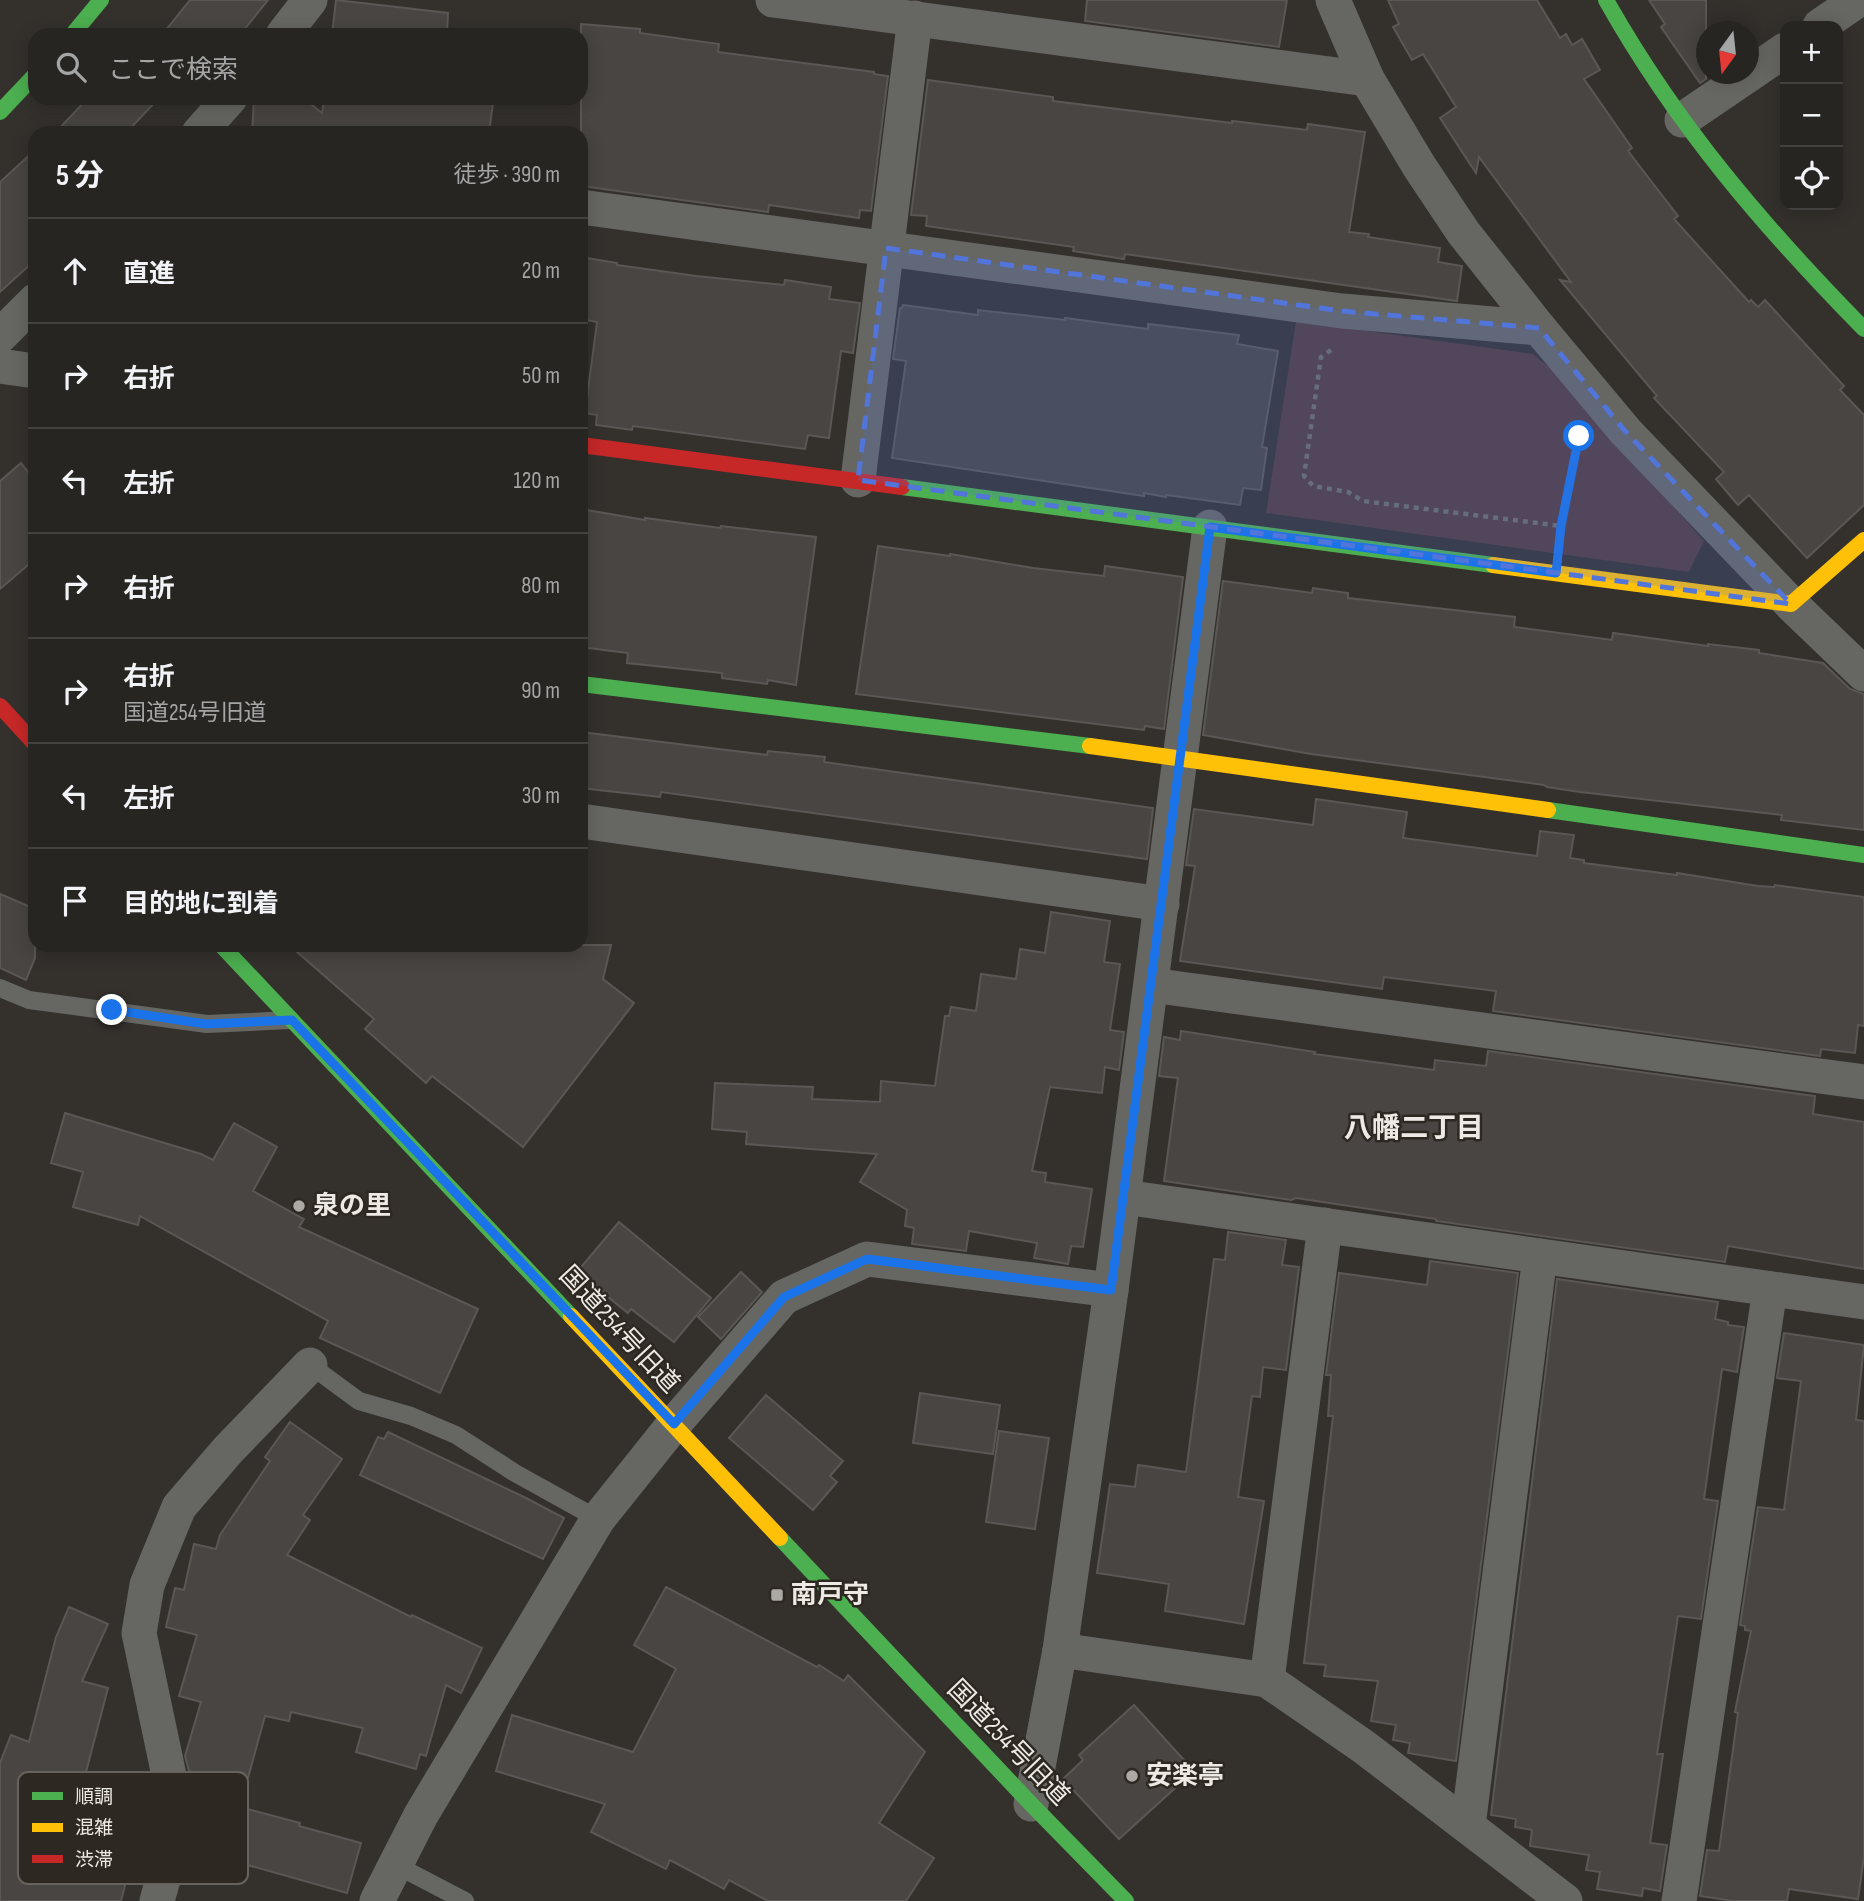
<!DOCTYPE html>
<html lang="ja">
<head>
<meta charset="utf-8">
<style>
	:root { --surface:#272522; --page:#2f2d2a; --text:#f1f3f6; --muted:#a4a5a5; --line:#434240 }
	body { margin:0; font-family:"Sofia Sans Condensed","Noto Sans JP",sans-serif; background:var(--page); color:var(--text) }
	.controls { position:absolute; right:21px; top:21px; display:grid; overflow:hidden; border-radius:14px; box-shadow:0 4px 18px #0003 }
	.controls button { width:63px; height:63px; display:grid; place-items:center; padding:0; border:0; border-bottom:2px solid var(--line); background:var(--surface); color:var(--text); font:35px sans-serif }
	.compass { position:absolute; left:1696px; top:21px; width:63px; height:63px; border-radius:50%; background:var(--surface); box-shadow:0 4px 18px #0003; rotate:195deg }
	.stop { position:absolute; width:21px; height:21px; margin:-16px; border:5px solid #1a73e8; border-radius:50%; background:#fff }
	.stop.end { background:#1a73e8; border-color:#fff; box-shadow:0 2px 7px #0008 }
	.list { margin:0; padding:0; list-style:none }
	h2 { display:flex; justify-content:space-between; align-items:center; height:91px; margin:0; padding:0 28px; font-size:30px }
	h2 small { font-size:23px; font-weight:400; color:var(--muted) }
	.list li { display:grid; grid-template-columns:46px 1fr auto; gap:21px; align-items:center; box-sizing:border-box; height:105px; padding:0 28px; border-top:2px solid var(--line) }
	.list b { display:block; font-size:26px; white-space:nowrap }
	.list p { margin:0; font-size:23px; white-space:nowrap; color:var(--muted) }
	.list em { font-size:23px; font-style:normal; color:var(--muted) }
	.icon { flex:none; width:38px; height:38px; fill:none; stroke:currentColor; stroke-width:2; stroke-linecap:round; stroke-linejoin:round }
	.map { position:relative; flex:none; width:1864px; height:1901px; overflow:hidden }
	.search { position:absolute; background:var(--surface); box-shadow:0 4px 18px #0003; left:28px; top:28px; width:560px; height:77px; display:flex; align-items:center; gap:18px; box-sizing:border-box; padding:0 24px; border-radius:21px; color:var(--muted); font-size:26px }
	.panel { position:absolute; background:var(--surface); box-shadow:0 4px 18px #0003; left:28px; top:126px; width:560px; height:826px; border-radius:21px }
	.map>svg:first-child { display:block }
	.green { fill:#523b3d }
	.building { fill:#484542; stroke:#5a5754; stroke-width:2 }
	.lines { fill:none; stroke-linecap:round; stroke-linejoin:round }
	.path { stroke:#6c6c68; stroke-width:4.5; stroke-dasharray:5 5; stroke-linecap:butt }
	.lane { stroke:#666662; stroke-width:18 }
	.street { stroke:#666662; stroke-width:35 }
	.fast { stroke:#4caf50; stroke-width:16 }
	.slow { stroke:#ffc107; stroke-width:16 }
	.jam { stroke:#c62828; stroke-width:16 }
	.route { stroke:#1a73e8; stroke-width:9 }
	.marked { fill:#5175db; fill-opacity:0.2; stroke:#5175db; stroke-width:5; stroke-dasharray:14 9; stroke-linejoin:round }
	.poi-dot { fill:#aca9a5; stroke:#2d2821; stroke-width:2.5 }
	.labels { text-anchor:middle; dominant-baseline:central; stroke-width:5; stroke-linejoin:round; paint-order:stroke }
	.poi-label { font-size:26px; font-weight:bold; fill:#edeae5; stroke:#2d2821; text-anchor:start }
	.street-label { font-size:26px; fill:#edeae5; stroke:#2d2821 }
	.neighbourhood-label { font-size:28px; font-weight:bold; fill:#edeae5; stroke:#2d2821 }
	.key { fill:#2d2821; stroke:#67625c; stroke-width:2 }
	.key-label { font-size:19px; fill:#edeae5 }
</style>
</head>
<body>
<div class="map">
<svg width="1864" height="1901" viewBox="0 0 1864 1901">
	<rect width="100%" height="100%" fill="#34312d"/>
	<!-- green -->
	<path class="green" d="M1296,321l237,33 15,12 156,175 -15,31 -423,-59z"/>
	<!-- building -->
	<g class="building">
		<path d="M190,0h78l-28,35h-78z"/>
		<path d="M336,0l112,13 -1,22h-115z"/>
		<path d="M1087,0h200l-8,47 -194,-26z"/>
		<path d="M1388,0h149l23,38 6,-4 6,11 10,-6 18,31 -16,9 48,69 -4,3 50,65 -4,3 75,83 2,-2 7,7 7,-7 79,86 -4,4 24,25v90l-57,53 -58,-63 -11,10 -22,-26 8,-7 -70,-74 3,-2 -97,-116 11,2 -92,-125 -3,16 -36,-55 16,-11 -33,-53 -11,6 -19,-33 6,-3z"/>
		<path d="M1649,0h57v79l-6,4 -39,-56 4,-3z"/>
		<path d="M581,24l59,5v4l79,11 -1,8 156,20v2l14,2 -17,135 -11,-1 -1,8 -90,-13 -1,7 -187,-26z"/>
		<path d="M928,80l125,17v4l179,22v-2l75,9 1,-6 57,8 -16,100 20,2 -1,3 72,11 -2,14 24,4 -5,35 -332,-47 -1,5 -51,-8 1,-4 -148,-21 1,-10 -16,-1z"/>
		<path d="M88,98h71l-33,35h-71z"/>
		<path d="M254,98h49l19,15 2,-15h133l36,5 -4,30h-237z"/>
		<path d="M35,150v110l-35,32v-110z"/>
		<path d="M581,257l36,6v2l79,11 88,9 1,-5 46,7 -2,12 31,4 -7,50 -12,-2 -12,87 -21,-3 -3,14 -172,-23 -1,4 -36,-5 1,-10 -12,-2 12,-91 -16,-3z"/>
		<path d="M903,305l75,10v-5l87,10v-2l83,11v-5l91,11 -2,9 41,7 -16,96 5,1 -6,42 -18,-2 -3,17 -74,-10v2l-22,-4v3l-252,-38 14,-97 -13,-2 7,-51h2z"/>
		<path d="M21,463l14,18v78l-35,30v-108z"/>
		<path d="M581,509l64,11v-2l75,10 1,-2 95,11 -20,148 -28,-5 -1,4 -45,-6v-5l-95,-10 1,-10 -47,-6z"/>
		<path d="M878,546l72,10v-2l83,14 71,8 1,-10 78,11 -19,152 -19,-3 -1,4 -288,-36z"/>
		<path d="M1223,581l89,12 1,-5 35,5v5l167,19 -1,10 98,13 1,-7 95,13v-2l51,6v3l64,10 27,26 14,5v136l-83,-10 1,-5 -202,-23 -33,-5 -3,-2 -233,-31 -108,-19z"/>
		<path d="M581,732l186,23 1,-4 57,6 -1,5 329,46 -6,51 -486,-67 -1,5 -79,-9z"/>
		<path d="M1316,799l91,13 -4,26 134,18 3,-25 34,4 -4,23 14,2v3l93,12v-2l81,13 16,1 1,-2 89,12v129l-6,-1 -3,28 -34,-4 -1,7 -327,-45 3,-20 -112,-14 -2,12 -202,-28 15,-95 -9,-1 8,-56 119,16z"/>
		<path d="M0,894l35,15v49l-9,22 -26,-12z"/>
		<path d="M1051,912l59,9 -6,41 16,2 -10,66 14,2 -5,38 -14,-3 -3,26 -52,-6 -18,84 14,2 -1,9 47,7 -9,58 -12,-1 -3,18 -34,-6 3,-15 -68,-12 -3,20 -54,-7 2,-16 -9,-2 2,-16 -47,-28 17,-28 -131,-10 1,-12 -35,-3 3,-46 98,4 -1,12 68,3 1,-21 54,5 10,-70h4l2,-9 25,4 5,-37 35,5 4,-30 25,4z"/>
		<path d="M289,945h322l-8,34 31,24 -111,144 -91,-71 -6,7 -61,-54 9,-10z"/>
		<path d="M1181,1031l134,21 -1,2 120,16 1,-10 51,6 2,-15 327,45 -2,18 51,8v147l-136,-23 -3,16 -289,-41v-2l-140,-21 -5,2 -127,-19 14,-103 -19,-2 5,-39 16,3z"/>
		<path d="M65,1113l136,41 12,6 21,-37 43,24 -24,44 51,28 -5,8 179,82 -38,84 -120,-55 8,-17 -188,-105 -2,9 -65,-18 10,-35 -32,-9z"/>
		<path d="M619,1222l92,76 -37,44 -43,-33 -3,4 -51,-41z"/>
		<path d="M1228,1232l58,8 -4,25 17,2 -13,103 -23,-3 -3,30 -8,-1 -14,101 26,4 -20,123 -79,-13 4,-27 -72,-11 13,-89 25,3 3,-22 48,7 28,-213 11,1z"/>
		<path d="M1430,1261l88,12 -62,488 -48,-8 2,-10 -17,-3 3,-15 -25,-4 7,-40 -54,-5 2,-11 -22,-2 29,-247h-5l3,-41h-5l13,-102 88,12z"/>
		<path d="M741,1272l21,20 -41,47 -23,-22z"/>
		<path d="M1557,1279l161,23 -3,17 13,3v3l16,2 -7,45 -15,-3 -18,130 14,2 -17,118 -23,-3 -21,138h6l-13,89 17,2 -7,46 -17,-3 -1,8 -45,-7 3,-17 -14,-2 3,-15 -59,-9 2,-16 -17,-3 1,-8 -25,-4z"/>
		<path d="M1784,1333l80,12 -8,75 8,1v436l-6,42 -69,-10 -2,12h-54l-33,-5 7,-46 12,1 19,-138 -3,-1 16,-81 -6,-1v-4l-5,-1 18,-118 26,3 17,-129 -24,-3z"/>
		<path d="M920,1393l80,12 -7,49 -80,-11z"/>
		<path d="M766,1395l77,66 -13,15 7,6 -24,28 -84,-72z"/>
		<path d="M290,1422l52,37 -39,56 7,5 -23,35 124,62 1,-2 70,33 -21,45 -15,-8 -20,71 -6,-2 -4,15 -60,-17 7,-24 -72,-16 -2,9 -24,-5 -25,91 60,16 -1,3 62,17 -14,50 -110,-31 -3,10 -45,-12 20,-83 -20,-6 -4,-15 16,-54 -22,-6 18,-61 -31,-8 9,-39 9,2 10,-46 22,5 4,-14 50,-74 -5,-4z"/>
		<path d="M999,1431l50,7 -14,91 -49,-7z"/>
		<path d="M388,1432l138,66 38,20 -21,41 -183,-84 18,-38 6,2z"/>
		<path d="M666,1587l151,80 2,-2 25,16 4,-6 77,77 -46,71 55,35 -28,43h-138l-39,-21 -5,9 -54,-29 -4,9 -75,-37 14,-28 -109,-33 16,-56 121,37 43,-83 -42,-24z"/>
		<path d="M69,1607l39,17 -26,57 26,7 -23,88 46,12 -21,77 19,5 -8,31h-121v-138l11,-28 18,7 27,-105z"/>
		<path d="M1134,1705l60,66 -75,68 -56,-60 20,-19 -4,-5z"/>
	</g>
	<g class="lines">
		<!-- path -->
		<g class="path">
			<path d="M1331,350l-10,7 -17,119 9,10 35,6 15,9 198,25"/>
			<path d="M1560,534l19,-98"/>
		</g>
		<!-- lane -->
		<g class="lane">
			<path d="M0,988l29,12 178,24 83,-4"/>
			<path d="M310,1365l49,36 52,15 45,19 59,38 83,46"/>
			<path d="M394,1864l71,37"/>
		</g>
		<!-- street -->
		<g class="street">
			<path d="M773,0l594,79"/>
			<path d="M1333,0l34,79 52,87 44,66 76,96 87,104 165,172 73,70"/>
			<path d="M1820,26l38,-26"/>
			<path d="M283,35l27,-35"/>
			<path d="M1682,120l103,-70"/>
			<path d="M199,133l31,-35"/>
			<path d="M581,207l761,104 197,17"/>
			<path d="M0,336l35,-35"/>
			<path d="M0,366l35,5"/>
			<path d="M858,480l57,-462"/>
			<path d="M581,821l581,83"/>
			<path d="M1151,985l713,97"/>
			<path d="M1124,1197l740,105"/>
			<path d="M1060,1650l207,30 97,67 201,154"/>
			<path d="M1267,1680l58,-455"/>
			<path d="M1031,1804l29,-154 51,-360 99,-763"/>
			<path d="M1468,1826l72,-570"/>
			<path d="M157,1901l15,-54 -1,-62 -32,-152 8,-48 32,-78 49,-57 82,-85"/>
			<path d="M377,1901l44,-86 177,-296 76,-95 110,-127 83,-38 244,31"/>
			<path d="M1679,1901l91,-612"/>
		</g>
		<!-- fast -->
		<g class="fast">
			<path d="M1606,0c71,126 157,226 258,329"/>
			<path d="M72,35l29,-35"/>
			<path d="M0,112l35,-37"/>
			<path d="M902,487l591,78"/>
			<path d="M581,684l509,62"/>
			<path d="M1548,810l316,45"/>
			<path d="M221,945l350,371"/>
			<path d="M780,1538l251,266 95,97"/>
		</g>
		<!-- slow -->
		<g class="slow">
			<path d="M1493,565l298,39 73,-64"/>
			<path d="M1090,746l458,64"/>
			<path d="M571,1316l209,222"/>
		</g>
		<!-- jam -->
		<g class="jam">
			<path d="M581,445l321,42"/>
			<path d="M0,706l35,38"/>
		</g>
	</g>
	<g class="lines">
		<!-- route -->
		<path class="route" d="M112,1010l94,14 86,-4 382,404 110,-127 83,-38 244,31 99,-763 346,46 5,-47 18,-90"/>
	</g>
	<!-- marked area -->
	<path class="marked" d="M886,248l456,63 197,17 87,104 165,172 -933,-124z"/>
	<!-- markers -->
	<g class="poi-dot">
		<circle cx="299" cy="1206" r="7"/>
		<rect x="770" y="1588" width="14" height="14" rx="3.5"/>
		<circle cx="1132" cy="1776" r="7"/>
	</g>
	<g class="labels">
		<!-- poi labels -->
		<g class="poi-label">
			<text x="313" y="1206">泉の里</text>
			<text x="791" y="1595">南戸守</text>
			<text x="1146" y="1776">安楽亭</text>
		</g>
		<!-- street labels -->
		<g class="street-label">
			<text transform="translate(619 1330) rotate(47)">国道254号旧道</text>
			<text transform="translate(1008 1743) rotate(46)">国道254号旧道</text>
		</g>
		<!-- neighbourhood labels -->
		<g class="neighbourhood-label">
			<text x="1414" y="1128">八幡二丁目</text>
		</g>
	</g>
	<!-- legend -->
	<rect x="18" y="1772" width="230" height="112" rx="10" class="key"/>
	<rect x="32" y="1792" width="31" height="8" fill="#4caf50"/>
	<rect x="32" y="1823" width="31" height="9" fill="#ffc107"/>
	<rect x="32" y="1855" width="31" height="8" fill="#c62828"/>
	<g class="key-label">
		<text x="75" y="1803">順調</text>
		<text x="75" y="1834">混雑</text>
		<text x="75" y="1866">渋滞</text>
	</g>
</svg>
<div class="controls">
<button>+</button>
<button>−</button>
<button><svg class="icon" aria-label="locate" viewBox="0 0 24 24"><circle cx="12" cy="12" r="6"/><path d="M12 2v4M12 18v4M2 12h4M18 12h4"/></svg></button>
</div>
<svg class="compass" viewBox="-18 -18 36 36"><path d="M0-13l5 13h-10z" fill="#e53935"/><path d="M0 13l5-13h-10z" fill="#a4a5a5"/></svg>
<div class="stop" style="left:1579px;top:436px"></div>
<div class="stop end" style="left:112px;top:1010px"></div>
<div class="search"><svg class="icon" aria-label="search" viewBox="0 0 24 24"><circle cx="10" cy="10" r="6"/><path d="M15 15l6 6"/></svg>ここで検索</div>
<section class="panel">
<h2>5 分<small>徒歩 · 390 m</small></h2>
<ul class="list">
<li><svg class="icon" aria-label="ahead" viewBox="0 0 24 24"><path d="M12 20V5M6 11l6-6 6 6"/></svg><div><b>直進</b></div><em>20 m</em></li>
<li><svg class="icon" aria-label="right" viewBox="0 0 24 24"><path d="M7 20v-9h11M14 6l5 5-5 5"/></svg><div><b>右折</b></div><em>50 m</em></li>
<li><svg class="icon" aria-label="left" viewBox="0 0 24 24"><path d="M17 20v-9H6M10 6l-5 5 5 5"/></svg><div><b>左折</b></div><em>120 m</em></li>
<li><svg class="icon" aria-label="right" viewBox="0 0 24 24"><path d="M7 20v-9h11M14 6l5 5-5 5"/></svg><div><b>右折</b></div><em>80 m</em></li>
<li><svg class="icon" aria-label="right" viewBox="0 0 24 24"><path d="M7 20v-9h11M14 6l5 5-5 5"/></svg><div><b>右折</b><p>国道254号旧道</p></div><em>90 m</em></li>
<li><svg class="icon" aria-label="left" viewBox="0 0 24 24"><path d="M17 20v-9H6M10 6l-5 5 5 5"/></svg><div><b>左折</b></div><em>30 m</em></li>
<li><svg class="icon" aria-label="arrive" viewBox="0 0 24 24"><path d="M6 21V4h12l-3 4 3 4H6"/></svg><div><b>目的地に到着</b></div></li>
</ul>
</section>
</div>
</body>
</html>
